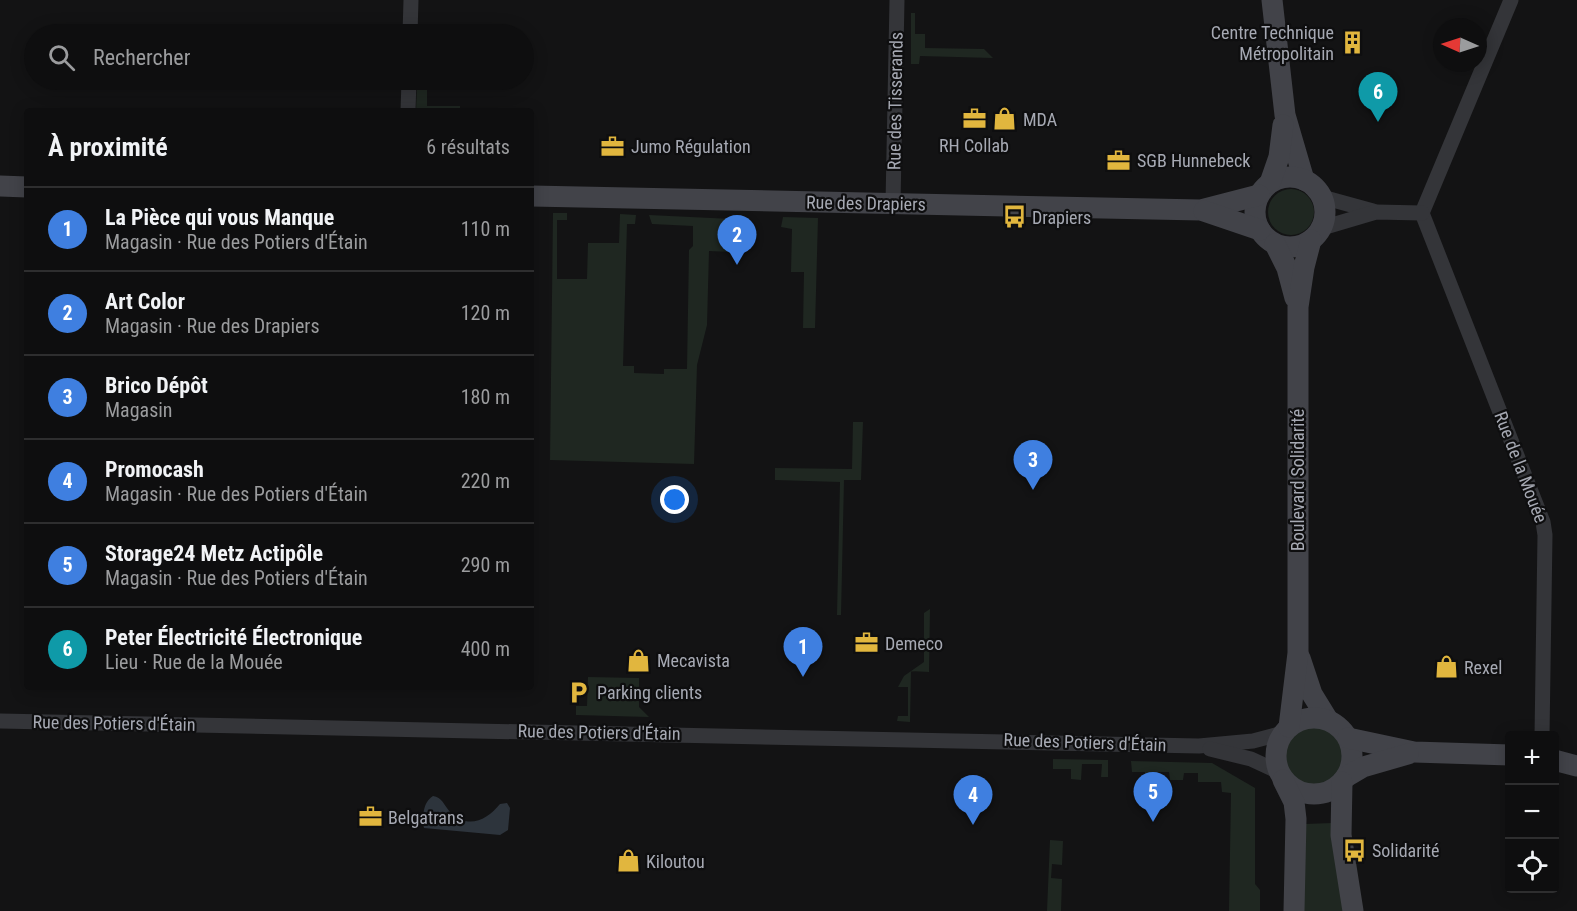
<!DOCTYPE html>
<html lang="fr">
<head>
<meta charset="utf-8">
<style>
	:root { --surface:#0e0e0f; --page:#171718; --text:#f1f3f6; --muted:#9b9c9e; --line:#2e2e2f; --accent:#db2777 }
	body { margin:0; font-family:"Roboto Condensed",sans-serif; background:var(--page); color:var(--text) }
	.controls { position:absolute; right:18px; bottom:18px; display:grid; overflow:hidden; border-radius:6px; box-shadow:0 3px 15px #0003 }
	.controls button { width:54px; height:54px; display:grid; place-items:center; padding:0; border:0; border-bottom:2px solid var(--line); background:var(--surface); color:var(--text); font:30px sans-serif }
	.compass { position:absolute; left:1433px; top:18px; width:54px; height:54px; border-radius:50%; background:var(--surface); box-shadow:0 3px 15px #0003; rotate:273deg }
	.you { position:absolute; left:675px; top:500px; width:21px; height:21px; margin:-15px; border:4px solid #fff; border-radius:50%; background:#1a73e8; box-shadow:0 0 0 9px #1a73e833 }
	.badge { display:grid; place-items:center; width:39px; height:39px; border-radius:50%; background:var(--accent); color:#fff; font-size:20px; font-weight:700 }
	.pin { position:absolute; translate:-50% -50px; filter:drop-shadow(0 2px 3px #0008) }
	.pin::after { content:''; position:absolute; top:32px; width:21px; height:18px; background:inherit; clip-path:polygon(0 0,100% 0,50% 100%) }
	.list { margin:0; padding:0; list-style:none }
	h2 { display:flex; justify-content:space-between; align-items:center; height:78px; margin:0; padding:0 24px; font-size:26px }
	h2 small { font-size:20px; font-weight:400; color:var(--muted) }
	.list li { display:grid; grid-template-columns:39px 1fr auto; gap:18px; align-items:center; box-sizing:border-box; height:84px; padding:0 24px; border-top:2px solid var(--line) }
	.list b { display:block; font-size:22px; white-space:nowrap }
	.list p { margin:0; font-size:20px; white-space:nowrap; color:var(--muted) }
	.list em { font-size:20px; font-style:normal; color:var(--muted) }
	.icon { flex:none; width:33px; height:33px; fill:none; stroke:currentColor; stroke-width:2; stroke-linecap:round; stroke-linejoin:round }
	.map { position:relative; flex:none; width:1577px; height:911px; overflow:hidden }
	.search { position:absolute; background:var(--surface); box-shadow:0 3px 15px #0003; left:24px; top:24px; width:510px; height:66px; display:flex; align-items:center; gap:15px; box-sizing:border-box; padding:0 21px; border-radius:33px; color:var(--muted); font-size:22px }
	.panel { position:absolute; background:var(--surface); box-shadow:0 3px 15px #0003; left:24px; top:108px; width:510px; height:582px; border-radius:6px }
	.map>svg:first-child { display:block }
	.green { fill:#1f2721 }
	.water { fill:#2d343c }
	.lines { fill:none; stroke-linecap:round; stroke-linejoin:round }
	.street { stroke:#343539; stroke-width:15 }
	.secondary { stroke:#424349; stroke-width:21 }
	.labels { text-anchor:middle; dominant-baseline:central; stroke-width:4.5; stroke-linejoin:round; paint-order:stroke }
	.poi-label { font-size:18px; fill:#a6a9b3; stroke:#0e0e0f; text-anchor:start }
	.street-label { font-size:18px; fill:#a6a9b3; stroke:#0e0e0f }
</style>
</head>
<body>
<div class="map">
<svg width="1577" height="911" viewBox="0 0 1577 911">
	<rect width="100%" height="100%" fill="#131314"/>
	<!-- green -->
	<g class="green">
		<path d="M911,13h4v21h10v14l59,1 9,9 -73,-2 -1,8h-8z"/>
		<path d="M423,84l4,1v21h33v5h-44l1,-24z"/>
		<circle cx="1291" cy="212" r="23"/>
		<path d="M553,213h14v7h-10v59h30l1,-36h31l1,-29 16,1 -1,9h-8l-4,142h11v7l30,1v-5h23l2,-119 4,-4v-20l-41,-2 -3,-9 83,4 -1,33 -22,-1 -2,74 -10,40 -3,99 -144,-4z"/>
		<path d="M783,217l35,1 -3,110h-12l1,-56h-13l1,-43 -11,-2z"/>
		<path d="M853,422h10l-2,58h-17l-3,135h-4l3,-133 -65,-2v-12l77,1z"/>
		<path d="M930,609l-1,63 -18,-1 -1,51 -13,-1 1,-5h10v-29h-10l6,-11 20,-14v-49z"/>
		<path d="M588,677l51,1v29l10,10 -73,-2v-9h11z"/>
		<circle cx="1314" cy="756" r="29"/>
		<path d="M1053,759l55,1v17h-7l1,-13h-20l-1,16 -10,-1v-10h-18z"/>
		<path d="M1131,761l81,2 43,25v96l5,6v21h-31l2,-118 -9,-1 -1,-10h-23v-9h-14l-1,7h-13l-1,-8h-13l-1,7h-10v-7h-13z"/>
		<path d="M1332,823l12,88h-43l4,-87z"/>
		<path d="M1050,840l13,1 -1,24 -10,-1 -1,14 11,1 -1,32h-14z"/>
	</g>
	<!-- water -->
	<path class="water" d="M433,796c9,1 11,9 17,16 18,18 37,8 50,-8l7,-1 3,5 -2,22 -8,5 -76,-7c-2,-11 -1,-26 9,-32z"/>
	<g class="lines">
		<!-- street -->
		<g class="street">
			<path d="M1511,0l-89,213 121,309 2,13 -3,201"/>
			<path d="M410,34l1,-34"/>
			<path d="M408,111l1,-31"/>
			<path d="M1322,197l51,14"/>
			<path d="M893,203l4,-203"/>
			<path d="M1322,228l54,-16 46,1"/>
			<path d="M0,721l1199,25 54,-5 30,-8"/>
			<path d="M1210,749l41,10 28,13"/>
		</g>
		<!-- secondary -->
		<g class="secondary">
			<path d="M1272,0l13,115 19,65"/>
			<circle cx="1290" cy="212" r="35"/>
			<path d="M1270,183l9,-26 4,-32"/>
			<path d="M0,186l27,1"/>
			<path d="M531,196l670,14 58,-15"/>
			<path d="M1204,211l56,19"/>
			<path d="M1275,244l12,24 8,30"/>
			<path d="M1300,658l12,36 16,26"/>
			<circle cx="1314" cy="756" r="38"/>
			<path d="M1289,727l9,-74v-346l6,-40 7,-27"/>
			<path d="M1348,738l66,14 96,3"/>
			<path d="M1554,760l23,6"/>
			<path d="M1346,777l17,-10 45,-13"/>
			<path d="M1283,780l11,22 2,17 -2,92"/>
			<path d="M1342,782l-1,53 12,76"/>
		</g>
	</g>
	<!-- icons -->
	<defs>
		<symbol id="building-bare" viewBox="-9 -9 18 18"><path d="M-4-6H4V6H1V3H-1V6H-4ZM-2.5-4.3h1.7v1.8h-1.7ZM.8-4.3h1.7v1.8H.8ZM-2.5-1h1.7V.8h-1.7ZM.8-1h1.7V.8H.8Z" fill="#e1b63e" stroke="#0e0e0f" stroke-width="2.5" paint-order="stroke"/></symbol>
		<symbol id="office-bare" viewBox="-9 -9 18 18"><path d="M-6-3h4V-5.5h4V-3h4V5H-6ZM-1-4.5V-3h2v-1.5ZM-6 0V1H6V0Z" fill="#e1b63e" stroke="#0e0e0f" stroke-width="2.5" paint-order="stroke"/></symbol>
		<symbol id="shop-bare" viewBox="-9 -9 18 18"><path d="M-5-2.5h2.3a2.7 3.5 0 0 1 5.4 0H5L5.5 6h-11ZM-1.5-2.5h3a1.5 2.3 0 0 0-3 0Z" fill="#e1b63e" stroke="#0e0e0f" stroke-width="2.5" paint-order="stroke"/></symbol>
		<symbol id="bus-bare" viewBox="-9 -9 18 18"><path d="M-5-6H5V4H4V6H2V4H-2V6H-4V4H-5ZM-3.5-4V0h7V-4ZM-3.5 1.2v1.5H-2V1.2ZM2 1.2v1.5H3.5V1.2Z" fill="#e1b63e" stroke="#0e0e0f" stroke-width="2.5" paint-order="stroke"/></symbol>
		<symbol id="parking-bare" viewBox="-9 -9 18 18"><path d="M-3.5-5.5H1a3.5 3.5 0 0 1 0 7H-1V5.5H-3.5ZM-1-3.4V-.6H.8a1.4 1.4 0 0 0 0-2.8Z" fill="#e1b63e" stroke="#0e0e0f" stroke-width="2.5" paint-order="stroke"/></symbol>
	</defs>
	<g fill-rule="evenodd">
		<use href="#building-bare" x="1336" y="26" width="33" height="33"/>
		<use href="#office-bare" x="958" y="102" width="33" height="33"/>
		<use href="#shop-bare" x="988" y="102" width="33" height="33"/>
		<use href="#office-bare" x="596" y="130" width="33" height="33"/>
		<use href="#office-bare" x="1102" y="144" width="33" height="33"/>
		<use href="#bus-bare" x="998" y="200" width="33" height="33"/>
		<use href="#office-bare" x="850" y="626" width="33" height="33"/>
		<use href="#shop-bare" x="622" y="644" width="33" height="33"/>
		<use href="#shop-bare" x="1430" y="650" width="33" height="33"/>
		<use href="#parking-bare" x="562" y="676" width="33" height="33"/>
		<use href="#office-bare" x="354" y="800" width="33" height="33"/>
		<use href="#bus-bare" x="1338" y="834" width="33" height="33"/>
		<use href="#shop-bare" x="612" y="844" width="33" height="33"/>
	</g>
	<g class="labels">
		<!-- poi labels -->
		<g class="poi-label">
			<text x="1334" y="32" text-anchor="end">Centre Technique<tspan x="1334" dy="21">Métropolitain</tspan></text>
			<text x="1023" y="119">MDA</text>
			<text x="974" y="145" text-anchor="middle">RH Collab</text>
			<text x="631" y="146">Jumo Régulation</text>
			<text x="1137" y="160">SGB Hunnebeck</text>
			<text x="1032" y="217">Drapiers</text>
			<text x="885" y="643">Demeco</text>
			<text x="657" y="660">Mecavista</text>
			<text x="1464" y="667">Rexel</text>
			<text x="597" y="692">Parking clients</text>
			<text x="388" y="817">Belgatrans</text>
			<text x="1372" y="850">Solidarité</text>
			<text x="646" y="861">Kiloutou</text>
		</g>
		<!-- street labels -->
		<g class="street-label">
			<text transform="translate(895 101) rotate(-89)">Rue des Tisserands</text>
			<text transform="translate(866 203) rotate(1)">Rue des Drapiers</text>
			<text transform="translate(1521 467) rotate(69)">Rue de la Mouée</text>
			<text transform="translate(1297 480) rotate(-90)">Boulevard Solidarité</text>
			<text transform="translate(114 723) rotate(1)">Rue des Potiers d'Étain</text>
			<text transform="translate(599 732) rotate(1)">Rue des Potiers d'Étain</text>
			<text transform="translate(1085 742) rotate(2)">Rue des Potiers d'Étain</text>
		</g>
	</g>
</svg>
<div class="controls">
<button>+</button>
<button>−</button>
<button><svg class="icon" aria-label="locate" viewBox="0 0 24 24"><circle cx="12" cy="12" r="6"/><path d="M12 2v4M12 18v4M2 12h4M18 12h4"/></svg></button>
</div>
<svg class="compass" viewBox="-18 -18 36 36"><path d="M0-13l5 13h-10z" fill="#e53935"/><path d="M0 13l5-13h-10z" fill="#9b9c9e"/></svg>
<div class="you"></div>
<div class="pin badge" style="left:803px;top:677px;background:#3f7fe0">1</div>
<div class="pin badge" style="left:737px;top:265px;background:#3f7fe0">2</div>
<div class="pin badge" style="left:1033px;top:490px;background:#3f7fe0">3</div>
<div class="pin badge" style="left:973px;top:825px;background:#3f7fe0">4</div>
<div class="pin badge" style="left:1153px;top:822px;background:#3f7fe0">5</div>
<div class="pin badge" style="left:1378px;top:122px;background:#0f9aa8">6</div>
<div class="search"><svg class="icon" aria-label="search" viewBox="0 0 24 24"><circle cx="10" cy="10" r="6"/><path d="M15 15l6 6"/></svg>Rechercher</div>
<section class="panel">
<h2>À proximité<small>6 résultats</small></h2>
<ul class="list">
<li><span class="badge" style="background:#3f7fe0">1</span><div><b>La Pièce qui vous Manque</b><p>Magasin · Rue des Potiers d'Étain</p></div><em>110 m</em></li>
<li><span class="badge" style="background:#3f7fe0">2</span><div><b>Art Color</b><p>Magasin · Rue des Drapiers</p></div><em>120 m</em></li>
<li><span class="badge" style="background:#3f7fe0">3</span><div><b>Brico Dépôt</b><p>Magasin</p></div><em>180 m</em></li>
<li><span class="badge" style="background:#3f7fe0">4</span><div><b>Promocash</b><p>Magasin · Rue des Potiers d'Étain</p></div><em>220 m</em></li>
<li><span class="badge" style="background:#3f7fe0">5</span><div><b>Storage24 Metz Actipôle</b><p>Magasin · Rue des Potiers d'Étain</p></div><em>290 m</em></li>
<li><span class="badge" style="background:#0f9aa8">6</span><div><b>Peter Électricité Électronique</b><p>Lieu · Rue de la Mouée</p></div><em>400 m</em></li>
</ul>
</section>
</div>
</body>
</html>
